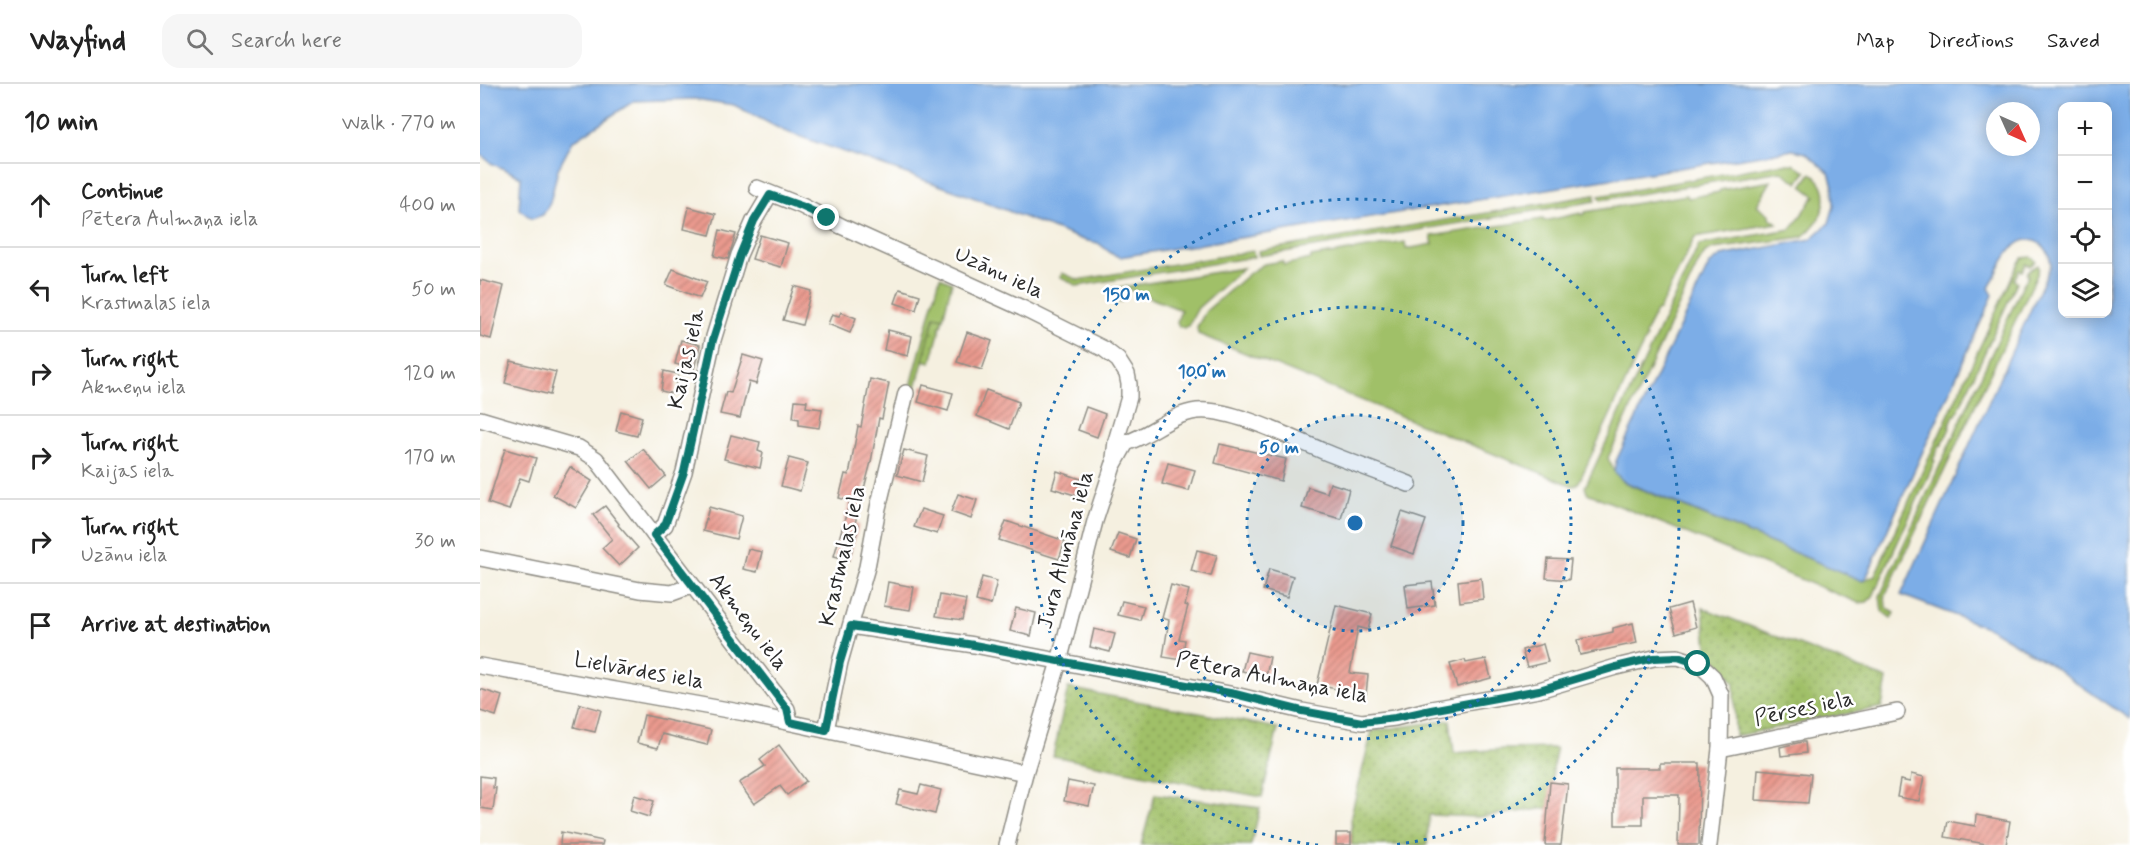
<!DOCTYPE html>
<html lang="en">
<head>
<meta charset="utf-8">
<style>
	:root { --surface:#fff; --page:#f6f6f6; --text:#222; --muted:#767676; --line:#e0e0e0 }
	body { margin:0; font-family:Mynerve,sans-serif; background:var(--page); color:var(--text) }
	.controls { position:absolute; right:18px; top:18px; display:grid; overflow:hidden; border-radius:12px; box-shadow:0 3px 15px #0003 }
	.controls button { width:54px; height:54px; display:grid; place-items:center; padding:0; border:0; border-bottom:2px solid var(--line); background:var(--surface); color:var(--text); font:30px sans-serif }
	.compass { position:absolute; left:1506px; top:18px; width:54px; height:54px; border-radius:50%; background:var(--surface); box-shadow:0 3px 15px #0003; rotate:135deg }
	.stop { position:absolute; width:18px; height:18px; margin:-14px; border:4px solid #0f766e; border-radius:50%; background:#fff }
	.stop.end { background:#0f766e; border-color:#fff; box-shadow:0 2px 6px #0008 }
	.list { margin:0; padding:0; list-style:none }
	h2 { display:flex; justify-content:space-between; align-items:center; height:78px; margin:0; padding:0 24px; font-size:26px }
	h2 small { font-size:20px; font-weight:400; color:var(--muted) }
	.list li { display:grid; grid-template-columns:39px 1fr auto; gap:18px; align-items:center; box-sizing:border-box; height:84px; padding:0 24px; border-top:2px solid var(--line) }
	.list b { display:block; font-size:22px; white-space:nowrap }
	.list p { margin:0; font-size:20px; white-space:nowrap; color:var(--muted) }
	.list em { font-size:20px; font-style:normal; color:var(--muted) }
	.icon { flex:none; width:33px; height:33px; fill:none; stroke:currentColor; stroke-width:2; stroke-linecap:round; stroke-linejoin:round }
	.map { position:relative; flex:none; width:1650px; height:761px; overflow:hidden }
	header { display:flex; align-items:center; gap:36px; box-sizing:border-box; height:84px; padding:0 30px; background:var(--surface); border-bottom:2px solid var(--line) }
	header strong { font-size:28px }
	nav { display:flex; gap:33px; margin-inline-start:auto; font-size:21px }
	.search { width:420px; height:54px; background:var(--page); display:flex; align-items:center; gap:15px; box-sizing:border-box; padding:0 21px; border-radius:18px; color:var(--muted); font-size:22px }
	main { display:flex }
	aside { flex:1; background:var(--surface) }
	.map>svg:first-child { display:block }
	.green { fill:#a0c068; stroke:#66764a; stroke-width:1.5 }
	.garden { fill:url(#garden-dots); stroke:#66764a; stroke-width:1.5 }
	.water { fill:#7bade7; stroke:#536c89; stroke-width:1.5; fill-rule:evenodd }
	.building { fill:url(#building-hatch) }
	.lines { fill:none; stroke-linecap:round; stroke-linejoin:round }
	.minor-casing { stroke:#908e86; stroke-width:18 }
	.minor { stroke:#fff; stroke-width:15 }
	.route { stroke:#0f766e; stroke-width:8 }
	.ring { fill:none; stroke:#1f6fb2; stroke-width:3; stroke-dasharray:3 6 }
	.labels { text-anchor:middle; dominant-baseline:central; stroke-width:5; stroke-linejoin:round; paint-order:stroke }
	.street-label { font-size:22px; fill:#2b2b2b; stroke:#fff }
	.centre { fill:#1f6fb2; stroke:#fff; stroke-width:3 }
	.ring-label { font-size:18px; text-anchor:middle; font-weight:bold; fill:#1f6fb2; stroke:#fff; stroke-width:5; stroke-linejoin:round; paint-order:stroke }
</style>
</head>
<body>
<header>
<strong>Wayfind</strong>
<div class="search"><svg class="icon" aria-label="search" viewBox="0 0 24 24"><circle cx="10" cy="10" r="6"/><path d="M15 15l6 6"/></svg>Search here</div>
<nav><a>Map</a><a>Directions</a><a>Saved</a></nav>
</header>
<main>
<aside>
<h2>10 min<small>Walk · 770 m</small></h2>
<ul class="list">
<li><svg class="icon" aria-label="ahead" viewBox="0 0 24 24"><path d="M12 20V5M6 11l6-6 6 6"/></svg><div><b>Continue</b><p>Pētera Aulmaņa iela</p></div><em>400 m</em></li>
<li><svg class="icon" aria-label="left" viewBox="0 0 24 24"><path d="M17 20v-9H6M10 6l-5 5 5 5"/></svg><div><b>Turn left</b><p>Krastmalas iela</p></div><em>50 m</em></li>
<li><svg class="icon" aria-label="right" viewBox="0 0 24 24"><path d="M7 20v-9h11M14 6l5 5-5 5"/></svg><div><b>Turn right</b><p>Akmeņu iela</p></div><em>120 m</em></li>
<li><svg class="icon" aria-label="right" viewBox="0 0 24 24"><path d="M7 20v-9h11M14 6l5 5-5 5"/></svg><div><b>Turn right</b><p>Kaijas iela</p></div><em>170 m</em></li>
<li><svg class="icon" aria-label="right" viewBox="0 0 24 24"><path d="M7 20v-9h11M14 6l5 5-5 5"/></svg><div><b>Turn right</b><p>Uzānu iela</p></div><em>30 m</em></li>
<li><svg class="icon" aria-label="arrive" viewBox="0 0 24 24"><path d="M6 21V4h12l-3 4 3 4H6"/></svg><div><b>Arrive at destination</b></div></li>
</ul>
</aside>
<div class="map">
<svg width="1650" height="761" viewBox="0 0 1650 761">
	<defs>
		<pattern id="garden-dots" width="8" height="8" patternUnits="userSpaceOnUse" patternTransform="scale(1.5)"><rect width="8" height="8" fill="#a0c068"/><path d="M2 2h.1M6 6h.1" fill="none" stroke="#839c56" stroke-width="1.8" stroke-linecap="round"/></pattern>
		<pattern id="building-hatch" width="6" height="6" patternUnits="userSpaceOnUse" patternTransform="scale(1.5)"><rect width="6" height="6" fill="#ea9a8e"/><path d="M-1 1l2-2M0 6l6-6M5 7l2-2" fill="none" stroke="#be7e74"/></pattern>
	</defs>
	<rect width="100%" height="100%" fill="#fff"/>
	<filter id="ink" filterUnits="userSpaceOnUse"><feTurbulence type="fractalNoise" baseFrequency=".0167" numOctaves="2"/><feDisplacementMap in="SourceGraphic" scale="12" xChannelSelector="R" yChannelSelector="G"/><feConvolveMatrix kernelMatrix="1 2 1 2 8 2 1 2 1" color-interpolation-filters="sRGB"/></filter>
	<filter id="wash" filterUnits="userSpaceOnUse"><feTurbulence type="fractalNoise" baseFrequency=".008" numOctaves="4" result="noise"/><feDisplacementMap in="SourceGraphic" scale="24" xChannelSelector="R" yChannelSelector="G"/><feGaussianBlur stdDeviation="1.35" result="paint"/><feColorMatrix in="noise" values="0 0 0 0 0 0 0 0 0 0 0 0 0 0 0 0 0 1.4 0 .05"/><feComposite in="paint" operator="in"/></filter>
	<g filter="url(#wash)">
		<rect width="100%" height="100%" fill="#f5f0e0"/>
		<!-- green -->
		<g class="green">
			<path d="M1299,80h14l13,7 -8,12 -17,-12 -180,29 -2,-4z"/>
			<path d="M1331,89c26,18 11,49 -9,64l-89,12 -8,4 -7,11 -90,194 6,13 9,11 240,99 12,-6 141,-307 6,-10 9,-1 5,4 -6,5 -4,-2 -4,7 -3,-1 -5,10 3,2 -61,133h-2l-5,12 1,1 -8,17h-2l-7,15 2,1 -62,135 -6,6 -8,1 -272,-110 -2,-6 114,-242 92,-16 24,-33 -13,-10z"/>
			<path d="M1291,97l-14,24 13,10 -1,2 8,6 -82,14 -36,73 -3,1 -11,23 1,4 -68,146 -5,2 -375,-152 -1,-7 9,-16 45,-39 13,-8 18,-3 2,4 27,-6v-2l94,-15 1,7 27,-5 -2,-8 112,-17 1,2 37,-8v2l4,-1v-2l102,-17 1,3 31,-6 1,-2z"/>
			<path d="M1115,111v6l-336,55 -1,-5z"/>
			<path d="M773,167l1,6 -177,29 -16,-9 1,-4 16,7z"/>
			<path d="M1558,181l1,3 -3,9 -151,319 1,12 9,5 -4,5 -9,-7 -2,-15 143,-311 6,-10 -2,-1 1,-3z"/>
			<path d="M763,184l-45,40 -10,18 -4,2 -5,-2 -2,-4 4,-12 -53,-21 -6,12 -4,1v-3l-5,-2 -1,2 -4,-4 2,-6z"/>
			<path d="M460,193l12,5 -9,36 -8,-1 -23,85 -5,-1z"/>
		</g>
		<!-- garden -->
		<g class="garden">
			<path d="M455,232l8,2 -12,44 -8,-2z"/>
			<path d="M1223,524l184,71 -5,28 -147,29 -1,-53 -27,-36z"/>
			<path d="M588,604l210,40 -16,69 -102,-19 -107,-22z"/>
			<path d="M970,636l4,33 49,-4 53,-1 -8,60 -70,9 -49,-2 -2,30h-75l-1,-30 21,-84z"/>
			<path d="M675,710l105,14 -9,37h-110z"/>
		</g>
		<!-- water -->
		<path class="water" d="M0,0h1650v635l-84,-57 -55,-33 -90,-34 150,-330c-1,-10 -4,-19 -14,-23 -24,-12 -39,30 -48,46l4,7 -126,281 -4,5 -240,-100 -9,-10 2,-10 93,-196 12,-9 90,-17 18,-16 5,-17 -1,-20 -4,-13 -23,-20 -13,-3 -673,107 -8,-3 -14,-11 -15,-3 -116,-45 -183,-64 -50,-26 -39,-6 -61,2 -61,40 -15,28 -8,34 -7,12 -11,4 -13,-10 2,-32 -30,-14 -11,-9zM1582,22h46v208h-46zM1515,27h36v36h-36z"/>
		<g id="blocks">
			<!-- building -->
			<g class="building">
				<path d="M209,123l27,7 -6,21 -26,-6z"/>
				<path d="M240,146l16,4 -8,25 -14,-3z"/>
				<path d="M280,151l28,8 -7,24 -29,-8z"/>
				<path d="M193,185l34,13 -7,16 -34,-13z"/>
				<path d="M0,196l24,6 -13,53 -11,-3z"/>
				<path d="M314,202l17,5 -9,34 -19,-5z"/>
				<path d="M420,205l20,6 -4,15 -21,-7z"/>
				<path d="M361,228l15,6 -6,15 -22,-9 4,-10 7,2z"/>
				<path d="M408,246l24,6 -4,20 -24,-6z"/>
				<path d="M487,248l25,9 -10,29 -25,-8z"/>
				<path d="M201,256l19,5 -6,24 -19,-5z"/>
				<path d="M263,271l20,6 -7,23 -7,-2 -9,36 -20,-4 6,-22 5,1z"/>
				<path d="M31,277l45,11 -6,23 -45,-12z"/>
				<path d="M184,287l14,3 -4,20 -13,-3z"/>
				<path d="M390,295l19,4 -7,36 -3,-1 -8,44 -16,61 4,2 -10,35 -15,-4 16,-55 -11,-3 6,-24 4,1 9,-49 3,1z"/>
				<path d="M443,301l30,8 -5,18 -30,-9z"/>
				<path d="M506,306l33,12 -10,27 -32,-13z"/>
				<path d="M315,316l12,1 -1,6 16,2 -3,19 -20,-3v-6l-6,-1z"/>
				<path d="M606,323l19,7 -8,23 -19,-7z"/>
				<path d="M141,327l21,6 -5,19 -21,-5z"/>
				<path d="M251,351l29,7 -2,9 5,2 -3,15 -36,-9z"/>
				<path d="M740,360l66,15 -5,22 -66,-18z"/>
				<path d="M25,365l31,9 -7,23 -9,-3 -11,32 -21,-7z"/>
				<path d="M163,365l23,27 -15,13 -23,-28z"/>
				<path d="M424,366l24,6 -6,26 -25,-7z"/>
				<path d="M309,374l19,5 -8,28 -19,-5z"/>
				<path d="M688,379l27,7 -6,21 -27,-7z"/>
				<path d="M90,383l22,14 -16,27 -23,-13z"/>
				<path d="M577,387l27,9 -6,16 -26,-8z"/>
				<path d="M850,399l19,6 -8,30 -39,-11 6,-21 19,6z"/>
				<path d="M478,410l19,6 -6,19 -20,-7z"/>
				<path d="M125,422l14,18 -1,1 20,23 -19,18 -17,-18 10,-9 -19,-24z"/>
				<path d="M229,423l33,9 -6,23 -33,-8z"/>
				<path d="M441,425l22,7 -6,18 -23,-7z"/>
				<path d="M922,428l24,8 -12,34 -23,-8z"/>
				<path d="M526,437l59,20 -6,18 -60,-19z"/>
				<path d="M638,449l18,6 -6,19 -19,-6z"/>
				<path d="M268,465l14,3 -5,20 -14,-3z"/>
				<path d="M717,466l20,5 -6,21 -20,-5z"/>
				<path d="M1068,475l23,1 -2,20 -23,-2z"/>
				<path d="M789,485l24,7 -6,21 -24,-7z"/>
				<path d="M502,493l15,4 -6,24 -15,-4z"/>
				<path d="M1001,494l2,21 -23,3 -2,-21z"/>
				<path d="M408,498l26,5 -4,23 -26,-4z"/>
				<path d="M952,498l3,23 -27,4 -3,-24z"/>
				<path d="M691,501l18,5 -4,15 3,1 -9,33 6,1 -3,20 -19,-3 6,-37 -7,-2z"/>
				<path d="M460,511l26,5 -4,20 -26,-4z"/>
				<path d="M642,517l22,5 -4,14 -22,-5z"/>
				<path d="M1210,519l6,24 -20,6 -7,-24z"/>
				<path d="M856,521l36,9 -4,16 -10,-3 -8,46 18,2 -2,20 -20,-2v-2l-29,-6z"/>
				<path d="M536,524l20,5 -5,23 -21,-5z"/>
				<path d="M1153,539l4,20 -57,12 -3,-15 36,-8v-4z"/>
				<path d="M614,545l21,5 -5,18 -20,-5z"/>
				<path d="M1063,560l5,18 -21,5 -5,-17z"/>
				<path d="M767,568l23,5 -4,20 -24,-6z"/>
				<path d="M1006,575l5,19 -34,9 -7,-23 15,-4 1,3z"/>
				<path d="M0,605l22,7 -6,20 -16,-5z"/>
				<path d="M100,620l21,6 -6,22 -21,-5z"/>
				<path d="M164,631l67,15 -4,15 -45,-11 -4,14 -21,-5z"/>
				<path d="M1322,658h3l1,11 -25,3 -1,-9z"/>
				<path d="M299,661l27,36 -19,14 -7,-9 -26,18 -15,-21 26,-17 -5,-6z"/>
				<path d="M1180,679h40l-1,82h-21l1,-50h-36v30h-28v-57h45z"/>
				<path d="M1278,685l53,5 -3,29 -52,-3z"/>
				<path d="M1431,690l13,3 -5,24 -22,-4 3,-17 10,2z"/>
				<path d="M0,692l14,2 -1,10h3l-3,22 -13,-2z"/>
				<path d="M588,697l26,5 -5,20 -25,-5z"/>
				<path d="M1070,698l18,2 -7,61h-16z"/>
				<path d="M441,701l20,5 -6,24 -39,-10 4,-14 18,4z"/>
				<path d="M154,711l20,6 -5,16 -19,-6z"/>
				<path d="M1496,731l34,6 -4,24h-14l-47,-8 3,-16 27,5z"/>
				<path d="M81,748l42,9 -1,4h-42z"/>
				<rect x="856" y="749" width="15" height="12"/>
			</g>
		</g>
	</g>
	<g filter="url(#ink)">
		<use href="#blocks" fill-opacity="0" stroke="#908e86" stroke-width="1.5"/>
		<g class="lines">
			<defs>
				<g id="minor">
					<path d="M277,104l45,18 39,20 181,82 82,41 14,11 9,14 2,10v13l-13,44 -2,17"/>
					<path d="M0,335l99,29 17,11 191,250 3,13"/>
					<path d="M174,451l11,-10 19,-53 29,-132 26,-85 15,-34 16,-27"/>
					<path d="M0,474l160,32 32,3 19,-7"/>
					<path d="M371,542l123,19 261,50 67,16 60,11 33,-4 36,-9 108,-19 77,-23 38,-9 24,-1 21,7 14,13 8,18 -1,54 -11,96"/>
					<path d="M0,582l265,47 280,60"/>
					<path d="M346,646l14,-68 27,-95 11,-59 28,-115"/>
					<path d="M1240,665l177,-37"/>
					<path d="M527,761l18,-72 34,-111 36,-141 18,-55 13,-23c25,-8 45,-29 71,-32 32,-4 95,27 126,40 29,12 58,22 86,33"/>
				</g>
			</defs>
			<!-- minor casing -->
			<use href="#minor" class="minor-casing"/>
			<!-- minor -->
			<use href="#minor" class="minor"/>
		</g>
	</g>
	<g class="lines" filter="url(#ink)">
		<!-- route -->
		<path class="route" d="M347,134l-26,-12 -31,-11 -16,26 -14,34 -27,85 -29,132 -19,53 -11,10 133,174 3,13 36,8 14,-68 11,-36 123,19 261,49 67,17 60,11 33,-4 36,-8 108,-20 77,-23 37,-9 25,-1 20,7"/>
	</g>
	<!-- distance rings -->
	<circle cx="875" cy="439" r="108" fill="#1f6fb2" fill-opacity=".12"/>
	<g class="ring">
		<circle cx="875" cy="439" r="108"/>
		<circle cx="875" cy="439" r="216"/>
		<path d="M838 761A324 324 0 1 1 912 761"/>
	</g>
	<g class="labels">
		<!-- street labels -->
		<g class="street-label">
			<text transform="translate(519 189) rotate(25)">Uzānu iela</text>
			<text transform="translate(207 275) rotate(-77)">Kaijas iela</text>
			<text transform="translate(586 466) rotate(-75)">Jura Alunāna iela</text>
			<text transform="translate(363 472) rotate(-77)">Krastmalas iela</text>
			<text transform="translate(268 538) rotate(53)">Akmeņu iela</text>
			<text transform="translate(159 587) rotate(10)">Lielvārdes iela</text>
			<text transform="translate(792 594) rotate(11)">Pētera Aulmaņa iela</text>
			<text transform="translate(1324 625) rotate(-12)">Pērses iela</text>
		</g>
	</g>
	<circle cx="875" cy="439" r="9" class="centre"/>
	<g class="ring-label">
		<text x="646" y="216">150 m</text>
		<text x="722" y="293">100 m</text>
		<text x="799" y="369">50 m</text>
	</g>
</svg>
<div class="controls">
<button>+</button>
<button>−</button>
<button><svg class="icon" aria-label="locate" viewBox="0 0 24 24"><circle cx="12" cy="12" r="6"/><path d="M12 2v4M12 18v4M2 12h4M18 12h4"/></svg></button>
<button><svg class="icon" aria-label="layers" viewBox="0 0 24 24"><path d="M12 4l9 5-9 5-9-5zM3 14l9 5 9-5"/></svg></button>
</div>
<svg class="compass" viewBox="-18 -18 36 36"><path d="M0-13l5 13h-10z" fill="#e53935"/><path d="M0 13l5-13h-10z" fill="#767676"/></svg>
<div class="stop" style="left:1218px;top:580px"></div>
<div class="stop end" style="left:347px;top:134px"></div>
</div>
</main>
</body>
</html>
